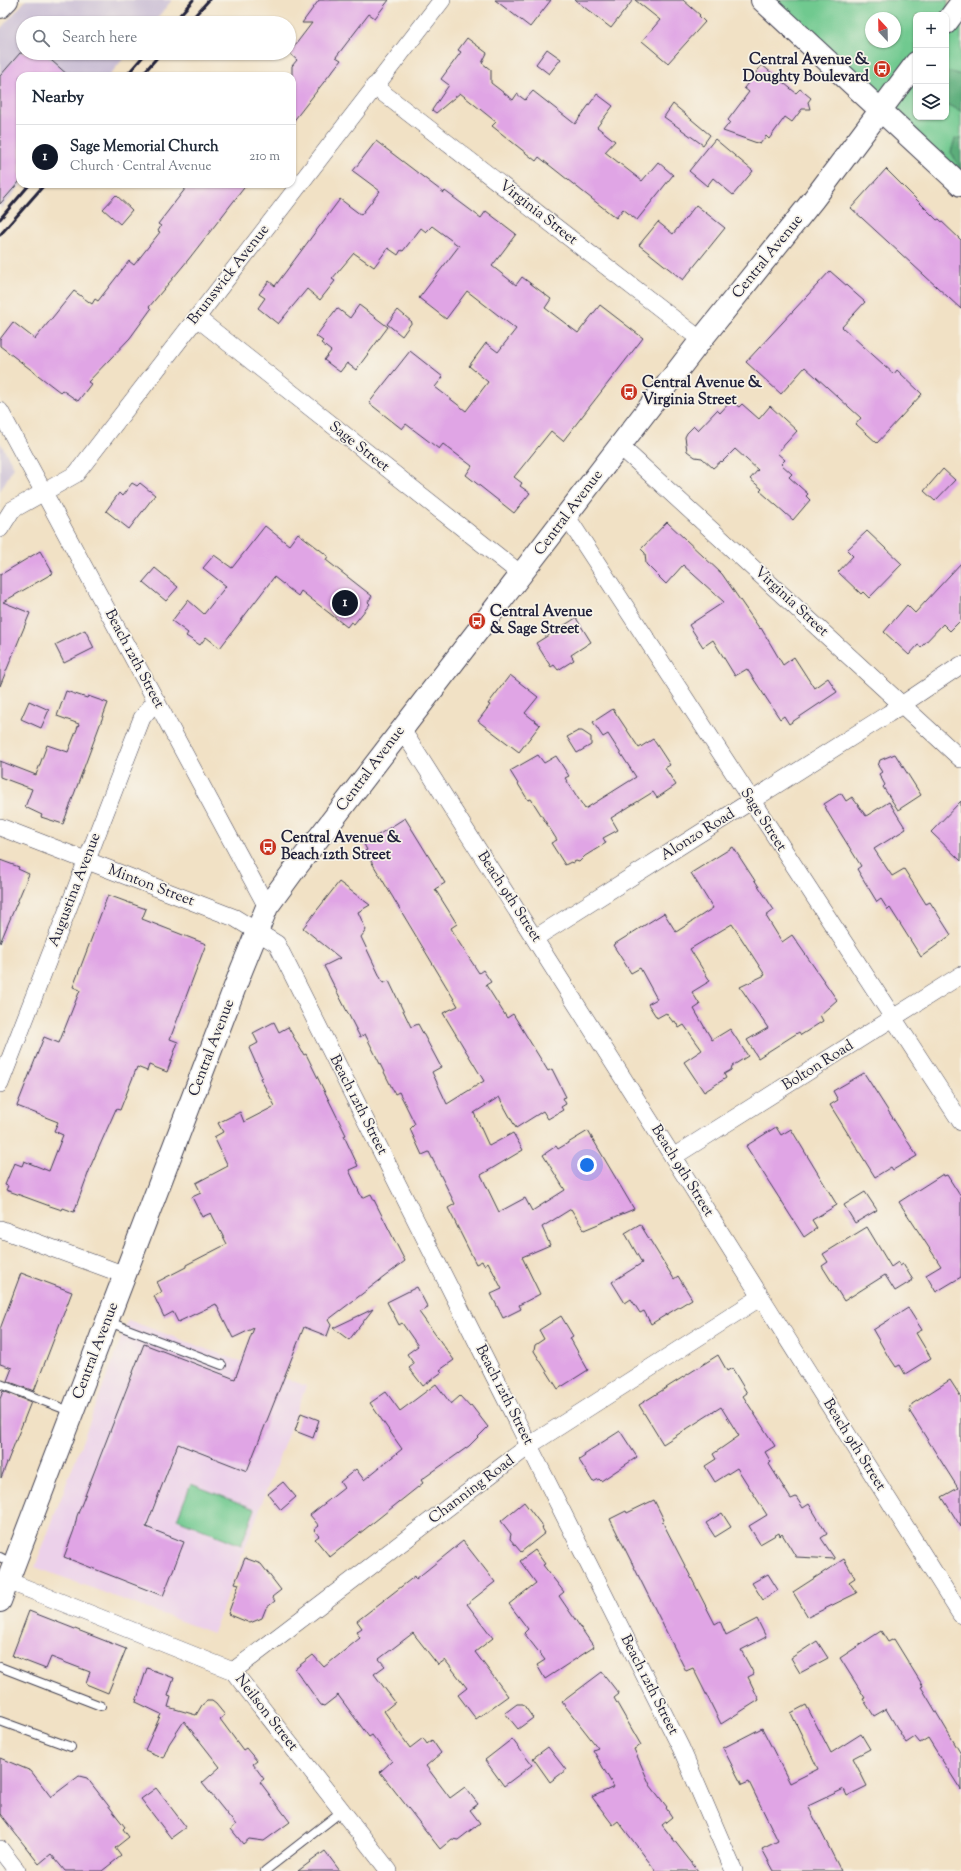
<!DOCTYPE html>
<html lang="en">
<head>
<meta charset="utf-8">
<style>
	:root { --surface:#fff; --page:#f6f6f7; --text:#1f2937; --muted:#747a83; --line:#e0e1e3; --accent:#111827 }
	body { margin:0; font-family:"Sorts Mill Goudy",serif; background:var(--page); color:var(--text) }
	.controls { position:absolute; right:12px; top:12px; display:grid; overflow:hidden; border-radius:8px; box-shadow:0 1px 3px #0004 }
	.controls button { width:36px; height:36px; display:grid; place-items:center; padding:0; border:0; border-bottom:1px solid var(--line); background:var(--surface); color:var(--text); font:20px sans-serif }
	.compass { position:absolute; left:865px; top:12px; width:36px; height:36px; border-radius:50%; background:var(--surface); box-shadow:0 1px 3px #0004; rotate:338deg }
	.you { position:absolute; left:587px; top:1165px; width:14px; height:14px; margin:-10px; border:3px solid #fff; border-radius:50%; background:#1a73e8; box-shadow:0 0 0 6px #1a73e833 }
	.badge { display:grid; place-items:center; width:26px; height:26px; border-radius:50%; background:var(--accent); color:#fff; font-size:13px; font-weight:700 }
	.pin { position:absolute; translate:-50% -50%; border:2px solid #fff; box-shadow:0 1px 4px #0006 }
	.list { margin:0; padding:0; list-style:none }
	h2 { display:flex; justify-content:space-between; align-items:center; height:52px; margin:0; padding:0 16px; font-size:17px }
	h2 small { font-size:13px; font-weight:400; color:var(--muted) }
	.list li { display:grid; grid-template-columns:26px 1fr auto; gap:12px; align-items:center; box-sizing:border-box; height:64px; padding:0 16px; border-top:1px solid var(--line) }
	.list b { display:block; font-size:15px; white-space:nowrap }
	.list p { margin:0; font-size:13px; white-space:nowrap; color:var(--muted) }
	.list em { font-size:13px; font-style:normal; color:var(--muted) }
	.icon { flex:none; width:22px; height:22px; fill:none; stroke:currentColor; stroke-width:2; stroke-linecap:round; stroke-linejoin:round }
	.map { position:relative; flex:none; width:961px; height:1871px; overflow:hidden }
	.search { position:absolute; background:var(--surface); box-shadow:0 1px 3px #0004; left:16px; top:16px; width:280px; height:44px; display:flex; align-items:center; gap:10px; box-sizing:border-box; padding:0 14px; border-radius:22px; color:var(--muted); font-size:15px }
	.panel { position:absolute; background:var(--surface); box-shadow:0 1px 3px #0004; left:16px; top:72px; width:280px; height:116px; border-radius:12px }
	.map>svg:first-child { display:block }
	.built { fill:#ecd1ea }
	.industrial { fill:#cbbfd5 }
	.green { fill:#70c98f; stroke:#497665; fill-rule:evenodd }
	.forest { fill:#5cad7a; stroke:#3f685a }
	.building { fill:#e0a5e5 }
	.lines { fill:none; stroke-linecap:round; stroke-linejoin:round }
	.lane-casing { stroke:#413f50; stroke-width:10 }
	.street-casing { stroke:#413f50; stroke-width:18 }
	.secondary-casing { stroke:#413f50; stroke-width:24 }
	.lane { stroke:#fff; stroke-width:8 }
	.street { stroke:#fff; stroke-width:17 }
	.secondary { stroke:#fff; stroke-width:22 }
	.rail { stroke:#22223b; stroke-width:3 }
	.labels { text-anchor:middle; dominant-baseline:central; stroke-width:3.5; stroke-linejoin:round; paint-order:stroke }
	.poi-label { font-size:15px; font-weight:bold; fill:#22223b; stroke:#f7f3e8; text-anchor:start }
	.street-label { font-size:15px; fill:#22223b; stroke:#f7f3e8 }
</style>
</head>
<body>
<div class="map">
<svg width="961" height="1871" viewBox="0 0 961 1871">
	<rect width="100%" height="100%" fill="#f7f3e8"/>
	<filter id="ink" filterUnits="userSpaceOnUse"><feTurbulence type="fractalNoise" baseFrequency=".025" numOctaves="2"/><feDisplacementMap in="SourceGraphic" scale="8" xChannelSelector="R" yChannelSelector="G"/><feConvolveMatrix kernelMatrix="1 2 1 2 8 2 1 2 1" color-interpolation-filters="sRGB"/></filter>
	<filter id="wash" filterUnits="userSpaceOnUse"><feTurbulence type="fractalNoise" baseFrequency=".012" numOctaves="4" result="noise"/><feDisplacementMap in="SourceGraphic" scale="16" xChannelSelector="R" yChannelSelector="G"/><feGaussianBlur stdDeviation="0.9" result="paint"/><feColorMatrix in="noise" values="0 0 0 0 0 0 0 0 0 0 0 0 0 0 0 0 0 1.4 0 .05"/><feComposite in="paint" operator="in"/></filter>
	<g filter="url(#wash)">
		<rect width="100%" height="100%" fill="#f1e1c5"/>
		<!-- built -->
		<path class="built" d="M128,1320l178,66 -93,247 -178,-66z"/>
		<!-- industrial -->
		<g class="industrial">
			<path d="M26,0h146l-19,23h-130v30h105l-19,23h-89v108h2l-22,25v-180z"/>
			<path d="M0,442l14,25 -14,24z"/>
		</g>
		<!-- green -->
		<g class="green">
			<path d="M768,0h180v10l-2,5h-30v44l-35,48zM871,18h24v24h-24z"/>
			<path d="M961,14v61l-10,-3 -5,1v-47z"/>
			<path d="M916,66v51h30v-13l15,7v28h-6l-4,13 10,17v13l-78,-72z"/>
			<path d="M191,1484l64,25 -14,36 -64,-26z"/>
		</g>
		<!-- forest -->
		<g class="forest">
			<path d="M951,72l10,3v36l-15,-7v-31z"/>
			<path d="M955,139h6v30l-10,-17z"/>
		</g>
		<g id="blocks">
			<!-- building -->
			<g class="building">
				<path d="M319,0h70l-14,18 -6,-4 -33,43 5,3 -49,63v-57l5,-6 -8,-7 23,-30h-10z"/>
				<path d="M495,0h56l-21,27z"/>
				<path d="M575,0h58l-22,28z"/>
				<path d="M635,0h48l17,15 -1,1 6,6 -37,41 -26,-22 18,-21z"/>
				<path d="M467,38l20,15 -5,10 9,7v13l22,17 4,-6 8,6 8,-9 42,33 22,-30 16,12 -16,21 18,14 -10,11 37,29 16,-19 15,13 -36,45 -14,-11 -7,9 -77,-61 -3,4 -44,-35 4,-4 -36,-29 -24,20 -4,-3 17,-25 -8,-6 20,-27 -3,-2z"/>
				<path d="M547,49l14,10 -12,15 -13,-10z"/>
				<path d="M20,53h23l26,23h-49v105l-20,23v-128z"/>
				<path d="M762,65l34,28 4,-4 11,9 -3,4 2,7h-8l-10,13 -7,-5 -16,22 -3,-3 -6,8 -37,-13 7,-9 -2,-2 21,-28 -5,-4z"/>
				<path d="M673,104l37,31 -7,10 -39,-28z"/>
				<path d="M715,139l38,32 -20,24 -20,-17 -6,8 -18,-15z"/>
				<path d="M376,141l68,52 1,-2 36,27 5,-7 30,23 -24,32 24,19 6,-8 29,22 -6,9 33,25 22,-28 43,33 -80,103 -12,-10 -37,46 8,6 -2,3 10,7 -16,20 -48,-38 6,-9 -29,-22 -4,5 -33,-25 -4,5 -33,-26 41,-52 33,26 -8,10 31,24 22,-29 -19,-16 17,-23 12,9 18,-23 -49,-38 -21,28 -27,-21 40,-52 -27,-20 -6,6 -5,-4 -18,23 -2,-1 -3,5 -10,-7 -14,19 -20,-14 -22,26 3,2 -15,19 -13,-11 -29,35 -20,-16 7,-10 -6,-4 10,-13 6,5 65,-87 21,16 19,-24 -27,-20z"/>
				<path d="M886,169l51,51 2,-1 22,21v69l-110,-101z"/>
				<path d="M189,184h58l-59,76 -39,47 2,2 -21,29 -42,44 3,2 -13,17 -16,-11 -2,2 -60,-46v-7l13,-17 22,17 39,-48 18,13 3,-5 3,2 31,-40 5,4 26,-33 -2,-1 3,-5 -3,-2z"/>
				<path d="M116,195l16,15 -12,14 -17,-15z"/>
				<path d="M696,205l29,23 -42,52 -44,-35 19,-23 15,12z"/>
				<path d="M830,271l35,31 -23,25 52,47 3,-4 25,24 -45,49 -21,-19 5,-6 -56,-51 -24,27 -35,-32z"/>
				<path d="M359,305l29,22 -32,43 -9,-7 -7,9 -16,-12 7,-9 -10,-8 2,-2 -7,-5 21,-28 13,10z"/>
				<path d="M398,310l14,12 -10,14 -15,-12z"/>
				<path d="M731,401l8,6 3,-3 17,15 11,-13 27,25 -20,22 8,7 -4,4 11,10 -3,3 19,17 -2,2 4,4 -17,20 -33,-29 2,-2 -12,-10 8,-9 -23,-21 -13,13 -1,-1 -8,7 -11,-10 -7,-1 -8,-6 -2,-14 2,-4 7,-7 4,4 19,-20 3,3z"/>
				<path d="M943,469l12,11 -20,21 -11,-10z"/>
				<path d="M132,483l5,3 3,-3 15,12 -26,34 -23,-18 13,-18 3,3z"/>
				<path d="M667,522l55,52 38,55 1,-1 22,37 11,-8 20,31 14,-10 9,14 -48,32 -5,-8 -4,3 -33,-50 -12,7 -22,-36 -10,7 -14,-22 35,-23 -41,-37 -17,19 -20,-20 -1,-11 -4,-4z"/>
				<path d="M265,526l24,19 9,-12 30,23 -2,4 46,36 -4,6 2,2 -16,20 -3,-2 -4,5 -46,-36 -3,5 -24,-19 -54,71 -14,-11 -6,8 -14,-9 2,-3 -16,-12 16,-21 16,14 22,-28 -23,-18 11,-13 18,13z"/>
				<path d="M867,531l35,33 -33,34 -6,-6 -2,2 -23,-22 15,-16 -6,-6z"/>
				<path d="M40,551l13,22 -50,29 27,11 -30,73v-111z"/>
				<path d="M961,563v57l-11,11 -7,-7 -22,23 -3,-2 -9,10 -25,-23 23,-27 8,8z"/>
				<path d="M155,568l23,19 -12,14 -23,-19z"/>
				<path d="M576,618l15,24 -20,13 3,5 -16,10 -4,-5 -3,2 -15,-24z"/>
				<path d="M85,630l9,18 -30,15 -9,-18z"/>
				<path d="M510,675l28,22 -13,16 15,12 -21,27 -41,-31 12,-16 -2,-1z"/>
				<path d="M66,691l21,7 1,-2 20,7 -45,121 -22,-7 1,-2 -17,-8 7,-18 -32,-12v-16l36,14 11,-30 21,7 11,-28 -22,-8z"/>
				<path d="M29,701l20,9 -8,18 -20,-9z"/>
				<path d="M613,709l26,39 14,-9 17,26 -5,3 11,17 -19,13 -4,-6 -42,26 7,12 -15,8 3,5 -21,13 -6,6 -3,-1 -4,2 -1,-1 -6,3 -14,-22 6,-3 -26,-41 -3,1 -18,-29 28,-16 6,8 12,-7 13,20 -4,2 20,31 51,-32 -28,-43 -5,3 -10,-15z"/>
				<path d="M578,731h4l9,6v8l-14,8 -10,-16z"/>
				<path d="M895,754l26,41 -23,15 -15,-23 2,-2 -6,-11 3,-2 -4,-6 2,-6z"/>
				<path d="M841,793l5,8 6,-4 14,19 23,-14 17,27 -32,20 18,27 12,-7 22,35 4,-2 21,33 -30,22 -31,-49 -2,2 -7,-11 -4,3 -20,-33 4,-3 -33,-53 -4,-9z"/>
				<path d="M961,801v60l-30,-29z"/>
				<path d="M405,818l40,65 -10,6 22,35 -6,4 7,13 21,32 4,-3 8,12 -5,3 21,33 6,-4 35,57 4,-2 14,28 -3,1 3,6 -5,3 2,3 -15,9 -5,-8 -27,17 -17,-31 -25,16 15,33 24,-13 10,17 -42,25 18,37 26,-14 7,13 33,-21 -22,-35 13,-9 2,3 30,-18 46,78 -50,21 -13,-21 -29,18 8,18 -28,12 18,37 -21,11 2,4 -18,9 -12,-24 11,-5 -14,-27 -4,3 -2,-4 -6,3 -28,-56 7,-4 -26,-52 -7,3 -12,-26 5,-5 -16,-32 -4,2 -30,-60 -5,3 -36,-71 16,-8 -37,-30 36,-46 31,23 -12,7 8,18 -5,7 22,46 6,-2 22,46 7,-3 23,43 -9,5 15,32 37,-23 -41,-68 15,-7 -93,-155 2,-1 -3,-6z"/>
				<path d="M733,847l41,63 -8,6 16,26 10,-7 45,65 -17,15 3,6 -22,14 -2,-3 -41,26 -11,-18 21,-12 -28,-41 25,-12 -33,-51 -42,25 20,32 -18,11 8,13 -6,4 18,31 18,-11 18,27 -16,10 -1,4 -7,4 2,4 -22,14 -20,-30 18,-12 -18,-25 -5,3 -4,-7 -2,1 -7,-9 -9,5 -9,-14 9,-5 -17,-31 -9,5 -18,-28 51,-32 12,19 37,-24 -22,-35z"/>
				<path d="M0,860l19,7 -1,2 11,5 -29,69z"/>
				<path d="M108,895l38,14 -4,10 64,25 -36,95 8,3 -11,30 -18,-7 -2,6 -10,-4 -17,43 -4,-1 -24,54 -18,49 -11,-4 -1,2 -15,-5 -41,-15 2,-4 -3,-1 9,-22 8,3 2,-5 25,10 14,-36 -9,-4 4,-9 -41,-16 27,-69 15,6 21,-53 -7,-3z"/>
				<path d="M274,1022l5,10 9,-5 16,28 2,-1 40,81 -2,1 14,30 -9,4 13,28 9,-4 34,67 -77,59 3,5 -4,11 -23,-9 -57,144 -69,-27 -32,83 38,15 -21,54 -99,-39 10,-27 3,-14 67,-172 91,35 19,-51 -21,10 -17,-34 -38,18 -5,-10 -9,5 -10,-21 8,-4 -5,-10 29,-15v-2l41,-21 -16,-31 -9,4 -10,-20 9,-4 -5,-10 32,-17 -14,-29 9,-5 -5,-9 22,-11 4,10 31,-16 -15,-28 2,-1 -13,-29 9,-5 -5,-10z"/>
				<path d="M864,1073l53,83 -24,14 -2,-3 -16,10 -45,-72 8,-5 -5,-9z"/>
				<path d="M776,1127l5,8 10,-6 46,76 -25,15 5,8 -13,9 -58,-91z"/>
				<path d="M943,1174l1,2 3,-1 14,22v80l-25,15 -10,-17 15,-9 -42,-64z"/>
				<path d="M865,1192l12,18 -22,13 -11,-18z"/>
				<path d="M640,1224l34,55 4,-3 14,23 -41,25 -7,-13 -4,2 -9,-14 -6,4 -13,-21 30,-19 -17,-30z"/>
				<path d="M867,1227l24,40 7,-5 2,4 3,-2 10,16 -18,11 -10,-16 -41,26 -22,-35 6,-4 -5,-8z"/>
				<path d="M21,1273l51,19 -38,99 -27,-10 5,-13 -12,-4v-35z"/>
				<path d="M417,1287l11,21 -9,4 35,48 -14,10 2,2 -19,14 -14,-18 5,-4 -7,-10 11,-8 -16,-23 -3,2 -12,-23z"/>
				<path d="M908,1308l14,22 -6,3 15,25 -26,16 -5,-9 -4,2 -6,-9h-1l-16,-28z"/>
				<path d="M373,1309l-24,31 -16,-12z"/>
				<path d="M561,1316l12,20 -3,2 18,32 -30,19 -24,-38 1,-6 9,-6 -5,-9z"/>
				<path d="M718,1355l9,16 5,-3 15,25 -4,3 32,50 -10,6 6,10 -2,2 22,35 5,-2 7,11 6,-4 18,30 -6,4 14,21 -39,-2 -14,-23 -2,2 -1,-3 -19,11 -11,-18 18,-11 -30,-47 -22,14 -10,-16 11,-7 -3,-5 26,-18 -18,-29 -58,37 -24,-39z"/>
				<path d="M950,1380l11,17v130l-19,-30 16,-9 -48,-76 2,-8z"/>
				<path d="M436,1384l15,20 9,-8 10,11 1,-2 17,22 -19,19 -48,34 2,3 -93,74 -15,-18 4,-3 -5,-6 5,-4 -9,-11 34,-27 -4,-6 16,-13 8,11 38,-31 -32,-46 16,-11 14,19z"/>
				<path d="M3,1391l28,11 -30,76 -1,-79z"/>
				<path d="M301,1413l18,7 -6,18 -18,-7z"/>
				<path d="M620,1431l17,26 -36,24 -2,-2 -6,3 -14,-22 6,-4 -1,-2z"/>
				<path d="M283,1482l13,15 -15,13 -13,-16z"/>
				<path d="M654,1500l10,20 -2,1 53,103 5,-3 6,14 31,-16 9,18 -25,13 13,24 -6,3 11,23 -38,24 -28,-56 -7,3 -76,-152 16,-8 1,2z"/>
				<path d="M524,1502l19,25 -1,1 3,5 -24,19 -11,-13 1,-5 -10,-13z"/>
				<path d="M722,1513l9,14 -16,10 -9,-14z"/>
				<path d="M463,1541l32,41 -28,22 26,34 -18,14 33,44 -32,23 -18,-24 9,-7 -22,-28 -7,5 -25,-32 -34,26 6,7 -11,8 21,28 -11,9 26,37 13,-10 4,6 5,-4 9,13 -15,13 24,32 15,-11 13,17 -8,6 10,13 -22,17 -6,-1 -12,10 -60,-77 12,-11 -20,-26 -3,2 -31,-42 -14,11 -3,-1 -26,-36 18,-14 11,12 36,-29 -4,-6 6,-4 -5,-7 58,-45 1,3z"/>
				<path d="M535,1550l10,14 -2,1 21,27 -5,4 35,51 -49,32 -8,-14 8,-5 -21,-27 4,-4 -19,-25 27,-21 -16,-22z"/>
				<path d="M245,1558l16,6 20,26 -9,7 3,4 -9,7 -4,10 -12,5 -22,-9 11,-30 -4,-1z"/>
				<path d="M844,1559l11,19 -6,4 8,11 -49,24 -15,-25z"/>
				<path d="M768,1574l10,16 -15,10 -11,-17z"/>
				<path d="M29,1611l97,38 -18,44 -22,-9 4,-12 -39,-15 -5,12 -34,-13z"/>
				<path d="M881,1631l7,11 6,-3 29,47 -2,1 2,3 38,64v36l-33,-52 -8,5 -5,-6 -9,6 -20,-34 -12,7 -11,-17 2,-1 -25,-40z"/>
				<path d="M817,1641l11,17 -28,15 -9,-15z"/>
				<path d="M147,1668l27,10 -6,18 3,1 -3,10 28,8 6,-10 5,-4h5l4,3 9,11 -5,4 23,31 3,-2 11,13 -4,3 11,15 -4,3 30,40 -26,19 -15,-2 -6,5 -12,-15 5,-4 -34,-42 18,-16 -36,-46 -15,23 -6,14 -18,-8 16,-36 -25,-12z"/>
				<path d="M602,1672l17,22 -5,4 27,47 -7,4 16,36 17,22 -1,1 6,9 -10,8 36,46h-42l-38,-50 -5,4 -21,-28 22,-10 -21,-37 5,-2 -36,-46z"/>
				<path d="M517,1704h6l10,14 -15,11 -13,-16z"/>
				<path d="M806,1705l25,48 30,-19 9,15 -17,9 14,28 -20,10 -3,-7 -36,17 33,65h-67l-12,-22 16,-8 -29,-59 -7,3 -19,-37 39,-20 28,55 28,-14 -27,-56z"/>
				<path d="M512,1739l20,26 -28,21 -19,-26z"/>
				<path d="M548,1747l18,23 -16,12 -17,-24z"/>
				<path d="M0,1758l31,13 20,26 28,-21 8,2 38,49 -2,2 6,8 -14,11 6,8 -19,15h-37l-14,-17 -12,10 -39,-50z"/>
				<path d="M156,1788l30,39 -15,11 -30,-39z"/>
				<path d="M325,1851l15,20h-42z"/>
			</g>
		</g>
	</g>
	<g filter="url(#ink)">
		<use href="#blocks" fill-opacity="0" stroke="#413f50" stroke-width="1"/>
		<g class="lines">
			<defs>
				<g id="lane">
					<path d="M109,1322l113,43"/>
					<path d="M0,1384l72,28"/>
					<path d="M0,1557l13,7"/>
					<path d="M0,1667l101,39"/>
					<path d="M0,1721l71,26"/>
					<path d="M265,1871l77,-60"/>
				</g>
				<g id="street">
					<path d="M374,86l327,254"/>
					<path d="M197,318l325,257"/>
					<path d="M0,411l267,496"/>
					<path d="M620,446l341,313"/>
					<path d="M567,517l394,605"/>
					<path d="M0,529l12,-19 64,-36 366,-474"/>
					<path d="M401,728l272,429 288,458"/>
					<path d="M0,827l235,91 42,26 404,804 53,123"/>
					<path d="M535,938l353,-224 73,-49"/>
					<path d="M0,1084l142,-366 14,-18"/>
					<path d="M673,1157l288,-182"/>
					<path d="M0,1229l125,46"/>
					<path d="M8,1581l225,90 156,200"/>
					<path d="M233,1671l297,-226 231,-148"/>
					<path d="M0,1849l17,22"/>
				</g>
				<g id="secondary">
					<path d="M762,0l199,185"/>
					<path d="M0,7l7,-7"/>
					<path d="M946,23l15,-20"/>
					<path d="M0,1601l241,-630 26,-64 27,-37 407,-530 112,-140 103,-137"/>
				</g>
			</defs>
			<!-- lane casing -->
			<use href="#lane" class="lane-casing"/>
			<!-- street casing -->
			<use href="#street" class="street-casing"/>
			<!-- secondary casing -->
			<use href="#secondary" class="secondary-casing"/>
			<!-- lane -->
			<use href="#lane" class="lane"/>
			<!-- street -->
			<use href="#street" class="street"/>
			<!-- secondary -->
			<use href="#secondary" class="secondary"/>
			<!-- rail -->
			<g class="rail">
				<path d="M173,23l20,-23"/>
				<path d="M188,23l21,-23"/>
				<path d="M126,76l20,-23"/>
				<path d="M141,76l20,-23"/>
				<path d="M0,219l30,-35"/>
				<path d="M0,235l45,-51"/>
			</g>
		</g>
	</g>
	<!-- icons -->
	<defs>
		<symbol id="bus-disc" viewBox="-11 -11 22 22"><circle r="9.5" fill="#c8321e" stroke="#f7f3e8"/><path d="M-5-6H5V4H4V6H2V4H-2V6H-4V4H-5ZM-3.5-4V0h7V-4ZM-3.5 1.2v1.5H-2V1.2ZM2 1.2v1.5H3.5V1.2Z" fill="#fff"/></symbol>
	</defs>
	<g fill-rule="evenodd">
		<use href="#bus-disc" x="872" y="59" width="20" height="20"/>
		<use href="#bus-disc" x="619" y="382" width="20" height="20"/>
		<use href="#bus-disc" x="467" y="611" width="20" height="20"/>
		<use href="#bus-disc" x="258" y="837" width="20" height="20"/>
	</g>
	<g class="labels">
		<!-- poi labels -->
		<g class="poi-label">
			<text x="869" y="60" text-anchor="end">Central Avenue &amp;<tspan x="869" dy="17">Doughty Boulevard</tspan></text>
			<text x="642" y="383">Central Avenue &amp;<tspan x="642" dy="17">Virginia Street</tspan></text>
			<text x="490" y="612">Central Avenue<tspan x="490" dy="17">&amp; Sage Street</tspan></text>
			<text x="281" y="838">Central Avenue &amp;<tspan x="281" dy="17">Beach 12th Street</tspan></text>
		</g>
		<!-- street labels -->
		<g class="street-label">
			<text transform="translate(538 213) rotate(38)">Virginia Street</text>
			<text transform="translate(768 257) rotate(-51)">Central Avenue</text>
			<text transform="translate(229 275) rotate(-52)">Brunswick Avenue</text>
			<text transform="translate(359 447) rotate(38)">Sage Street</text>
			<text transform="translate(569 513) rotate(-53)">Central Avenue</text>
			<text transform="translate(791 602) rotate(43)">Virginia Street</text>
			<text transform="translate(134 659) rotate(62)">Beach 12th Street</text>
			<text transform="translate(371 769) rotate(-53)">Central Avenue</text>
			<text transform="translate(763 820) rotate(57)">Sage Street</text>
			<text transform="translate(698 835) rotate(-32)">Alonzo Road</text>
			<text transform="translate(151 886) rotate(21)">Minton Street</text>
			<text transform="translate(75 890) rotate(-69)">Augustina Avenue</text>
			<text transform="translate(509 897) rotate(57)">Beach 9th Street</text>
			<text transform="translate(212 1048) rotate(-69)">Central Avenue</text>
			<text transform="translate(818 1066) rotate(-32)">Bolton Road</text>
			<text transform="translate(358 1105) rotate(63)">Beach 12th Street</text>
			<text transform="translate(682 1171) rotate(58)">Beach 9th Street</text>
			<text transform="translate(96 1351) rotate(-69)">Central Avenue</text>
			<text transform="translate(504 1395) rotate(63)">Beach 12th Street</text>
			<text transform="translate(854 1445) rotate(58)">Beach 9th Street</text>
			<text transform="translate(472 1490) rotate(-37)">Channing Road</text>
			<text transform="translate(649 1685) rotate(63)">Beach 12th Street</text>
			<text transform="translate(266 1713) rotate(52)">Neilson Street</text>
		</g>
	</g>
</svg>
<div class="controls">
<button>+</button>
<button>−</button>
<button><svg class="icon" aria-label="layers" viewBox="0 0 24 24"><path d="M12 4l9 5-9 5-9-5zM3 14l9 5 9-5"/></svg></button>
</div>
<svg class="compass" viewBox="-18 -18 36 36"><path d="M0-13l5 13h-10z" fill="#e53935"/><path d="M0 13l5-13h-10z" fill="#747a83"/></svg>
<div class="you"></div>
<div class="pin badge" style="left:345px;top:603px">1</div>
<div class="search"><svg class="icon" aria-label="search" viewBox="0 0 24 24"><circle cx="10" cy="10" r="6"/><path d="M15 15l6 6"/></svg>Search here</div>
<section class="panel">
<h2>Nearby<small></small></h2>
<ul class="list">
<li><span class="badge">1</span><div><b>Sage Memorial Church</b><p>Church · Central Avenue</p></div><em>210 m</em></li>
</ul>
</section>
</div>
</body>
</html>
